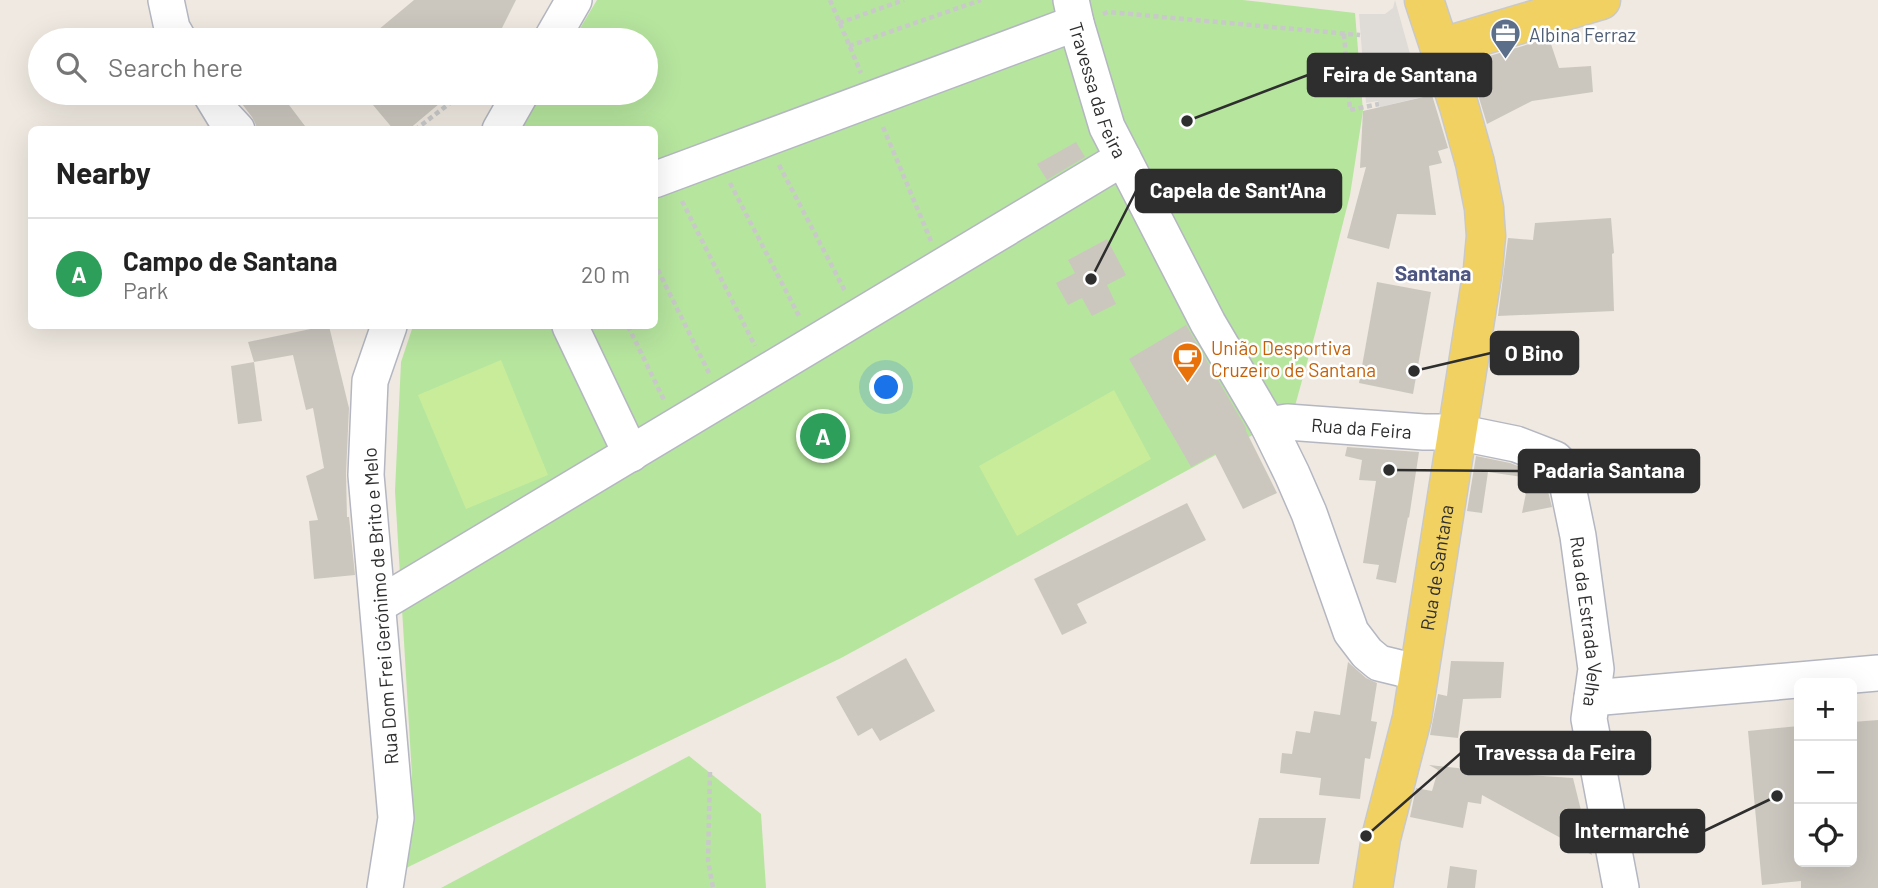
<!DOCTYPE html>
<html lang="en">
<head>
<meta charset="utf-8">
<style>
	:root { --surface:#fff; --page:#f2f2f2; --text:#222; --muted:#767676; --line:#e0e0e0; --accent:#ea580c }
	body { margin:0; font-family:Barlow,sans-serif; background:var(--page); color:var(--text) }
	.controls { position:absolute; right:21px; bottom:21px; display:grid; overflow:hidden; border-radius:10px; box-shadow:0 7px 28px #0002 }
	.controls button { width:63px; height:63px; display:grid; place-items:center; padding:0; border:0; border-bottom:2px solid var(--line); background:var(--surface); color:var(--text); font:35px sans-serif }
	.you { position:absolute; left:887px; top:388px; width:24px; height:24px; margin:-18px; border:5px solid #fff; border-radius:50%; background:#1a73e8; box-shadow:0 0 0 10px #1a73e833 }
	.badge { display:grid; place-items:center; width:46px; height:46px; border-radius:50%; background:var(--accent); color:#fff; font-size:23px; font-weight:700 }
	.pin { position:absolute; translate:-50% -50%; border:4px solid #fff; box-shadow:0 2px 7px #0006 }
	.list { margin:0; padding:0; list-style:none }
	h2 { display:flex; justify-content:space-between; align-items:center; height:91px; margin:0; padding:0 28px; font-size:30px }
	h2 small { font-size:23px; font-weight:400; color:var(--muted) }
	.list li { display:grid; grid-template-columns:46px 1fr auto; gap:21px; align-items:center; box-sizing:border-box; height:112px; padding:0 28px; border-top:2px solid var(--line) }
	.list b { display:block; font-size:26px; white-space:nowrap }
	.list p { margin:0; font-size:23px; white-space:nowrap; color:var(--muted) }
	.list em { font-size:23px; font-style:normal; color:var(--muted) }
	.icon { flex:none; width:38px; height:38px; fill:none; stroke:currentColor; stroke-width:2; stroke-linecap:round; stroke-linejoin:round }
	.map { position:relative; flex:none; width:1878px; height:888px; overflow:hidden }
	.search { position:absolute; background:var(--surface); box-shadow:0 7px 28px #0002; left:28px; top:28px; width:630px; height:77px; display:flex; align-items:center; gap:18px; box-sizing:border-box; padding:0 24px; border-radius:38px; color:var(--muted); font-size:26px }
	.panel { position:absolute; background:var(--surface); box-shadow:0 7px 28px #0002; left:28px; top:126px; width:630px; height:203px; border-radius:10px }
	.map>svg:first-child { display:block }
	.green { fill:#b6e59e }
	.pitch { fill:#c9ec9a }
	.plaza { fill:#dfdcd8 }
	.building { fill:#cbc7bf }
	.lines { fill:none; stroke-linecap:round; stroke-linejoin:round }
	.minor-casing { stroke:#b4b7c1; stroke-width:38 }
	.major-casing { stroke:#c9c9c9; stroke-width:41 }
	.path { stroke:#c9c9c9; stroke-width:4.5; stroke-dasharray:5 3.5; stroke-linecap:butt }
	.minor { stroke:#fff; stroke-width:35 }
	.major { stroke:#f2d163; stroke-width:38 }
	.labels { text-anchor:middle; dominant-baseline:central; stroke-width:5; stroke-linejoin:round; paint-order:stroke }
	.service-label { font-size:19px; fill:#4e5e75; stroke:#fff; text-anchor:start }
	.street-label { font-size:19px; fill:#2e2e2e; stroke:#fff }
	.food-label { font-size:19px; fill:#c56008; stroke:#fff; text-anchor:start }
	.neighbourhood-label { font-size:21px; font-weight:bold; fill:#4d5680; stroke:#fff }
	.leader { fill:none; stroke:#2e2e2e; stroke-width:2.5 }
	.callout-dot { fill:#2e2e2e; stroke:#fff; stroke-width:2.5 }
	.callout { fill:#2e2e2e; stroke:#2e2e2e; stroke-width:2.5 }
	.callout-label { font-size:21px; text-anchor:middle; font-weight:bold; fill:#fff }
</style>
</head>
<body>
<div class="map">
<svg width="1878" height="888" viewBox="0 0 1878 888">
	<rect width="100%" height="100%" fill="#efe9e1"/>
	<!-- green -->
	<g class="green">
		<path d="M597,0h646l112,13 8,98 -13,84 -35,139 -22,79 -452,245 -437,211 8,-93 -17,-285 6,-129 12,-36h241v-196l-133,-1 21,-36h104v-53h-73z"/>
		<path d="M689,756l72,58 5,74h-325z"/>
	</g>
	<!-- pitch -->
	<g class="pitch">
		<path d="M501,360l47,115 -82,34 -48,-114z"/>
		<path d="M1114,390l37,69 -134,77 -38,-70z"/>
	</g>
	<!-- plaza -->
	<path class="plaza" d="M1395,0l27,97 -42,10 -2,-6 -12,2 -7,-89h26l8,-6z"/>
	<!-- building -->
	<g class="building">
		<path d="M414,0h102l-20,40h-130z"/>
		<path d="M1549,38l10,30 32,-2 2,26 -61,9 -45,23 -16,-52 6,-9 6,-5z"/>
		<path d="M240,93h40l28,37h-51l-1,-5 -4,-8 -16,-21z"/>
		<path d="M367,93h85l-44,37h-14l-21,-25 3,-2z"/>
		<path d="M1432,95l16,53 -10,3 4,12 -13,3 7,49 -39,-1 -8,35 -42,-11 19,-71 -6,1 3,-57z"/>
		<path d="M1076,142l9,15 -38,23 -10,-16z"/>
		<path d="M1611,218l3,35 -2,1 2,57 -116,5 10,-78 25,2 2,-17z"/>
		<path d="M1107,239l19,36 -19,10 9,19 -24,12 -10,-18 -14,7 -12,-22 19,-10 -7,-13z"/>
		<path d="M1377,282l54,10 -18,102 -54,-11z"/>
		<path d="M1186,325l60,103v3l31,62 -34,16 -28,-55 -24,13 -62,-108z"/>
		<path d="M325,326h4l20,82 -3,66 1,43h2l6,58 -41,4 -5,-58 9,-1 -12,-44 18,-8 -11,-60 -7,2 -13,-55 -39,7 -6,-20z"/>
		<path d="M254,362l8,59 -24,3 -7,-58z"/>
		<path d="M1347,447l72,5 -10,66 -1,-1 -12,66 -20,-4 3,-14 -16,-2 13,-82 -17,-1 3,-20 -17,-4z"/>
		<path d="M1476,456l34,7 34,13 8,31 -30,6 7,-35 -41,-6 -6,41 -15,-2z"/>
		<path d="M1187,503l19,37 -129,64 10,19 -25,12 -28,-56z"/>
		<path d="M906,658l29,53 -55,30 -8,-13 -14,8 -22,-39z"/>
		<path d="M1451,661l53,1 -3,36 -38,1 -5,39 -28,-3 8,-41 9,2z"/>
		<path d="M1348,662l18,16 11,5 -6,38 6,1 -7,37 -5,-1 -5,41 -41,-4 2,-17 -41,-5 2,-20 10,1 4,-23 14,2 4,-22 26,4z"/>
		<path d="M1878,720v168h-77v-7l-39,4 -14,-154 51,-5v136h53v-140z"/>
		<path d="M1612,735l40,28 -35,-5z"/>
		<path d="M1429,765l85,9 59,4 19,77 -110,-60 -1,9 -13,-2 -5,26 -53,-11 6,-29 16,3 6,-21z"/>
		<path d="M1259,818h67l-7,46h-69z"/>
		<path d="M1450,866l27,4 -2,18h-28z"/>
	</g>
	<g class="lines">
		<defs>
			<g id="minor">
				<path d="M166,0l6,28 7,12"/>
				<path id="s1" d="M1071,0l5,23 31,104 101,196 60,102 24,49 17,39 42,119 16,21 12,10 41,10"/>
				<path d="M551,40l23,-40"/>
				<path d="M210,93l14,23 13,14"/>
				<path d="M500,130l21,-37"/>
				<path d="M654,180l422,-157"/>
				<path d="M570,326l61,128"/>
				<path id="s2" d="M1268,425l19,-3 137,10h33l59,12 39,15 9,9 14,68 18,133 -7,50 32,169"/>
				<path d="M378,605l745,-447"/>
				<path d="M1592,698l286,-25"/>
				<path d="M385,888l11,-70 -30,-343 4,-94 19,-55"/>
			</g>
			<g id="major">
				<path d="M1440,48l161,-48"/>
				<path id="s3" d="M1373,888l8,-50 31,-120 59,-373 12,-76 3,-33 -2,-28 -9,-45 -16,-57 -35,-106"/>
			</g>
		</defs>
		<!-- minor casing -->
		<use href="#minor" class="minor-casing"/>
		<!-- major casing -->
		<use href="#major" class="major-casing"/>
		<!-- path -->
		<g class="path">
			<path d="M830,0l31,73"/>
			<path d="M1103,14l5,-2 252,23"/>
			<path d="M839,23l65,-23"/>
			<path d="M1344,34l6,76 29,-6"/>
			<path d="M849,46l132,-46"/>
			<path d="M1349,96l16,-3"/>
			<path d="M883,127l48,114"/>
			<path d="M415,130l48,-37"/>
			<path d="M779,165l66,126"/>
			<path d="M730,183l70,135"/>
			<path d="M682,201l73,145"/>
			<path d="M654,262l55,111"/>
			<path d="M628,326l36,74"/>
			<path d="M710,772l-2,89 5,27"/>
		</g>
		<!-- minor -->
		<use href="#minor" class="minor"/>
		<!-- major -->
		<use href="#major" class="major"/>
	</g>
	<!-- icons -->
	<defs>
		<symbol id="office-pin" viewBox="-11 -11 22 30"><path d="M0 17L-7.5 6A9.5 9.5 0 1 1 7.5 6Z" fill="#5c6f8a" stroke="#fff"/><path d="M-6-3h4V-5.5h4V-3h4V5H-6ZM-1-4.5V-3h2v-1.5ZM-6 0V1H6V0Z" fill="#fff"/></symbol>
		<symbol id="cafe-pin" viewBox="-11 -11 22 30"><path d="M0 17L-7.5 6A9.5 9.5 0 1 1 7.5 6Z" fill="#e8710a" stroke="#fff"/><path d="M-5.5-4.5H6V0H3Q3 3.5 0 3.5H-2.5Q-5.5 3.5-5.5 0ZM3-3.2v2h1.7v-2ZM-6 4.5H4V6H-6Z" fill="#fff"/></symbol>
	</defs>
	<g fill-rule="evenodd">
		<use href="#office-pin" x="1488" y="16" width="35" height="47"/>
		<use href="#cafe-pin" x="1170" y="340" width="35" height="47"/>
	</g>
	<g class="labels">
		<!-- service labels -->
		<g class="service-label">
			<text x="1529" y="34">Albina Ferraz</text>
		</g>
		<!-- street labels -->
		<g class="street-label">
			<text stroke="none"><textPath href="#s1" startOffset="94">Travessa da Feira</textPath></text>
			<text stroke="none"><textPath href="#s2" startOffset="94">Rua da Feira</textPath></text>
			<text stroke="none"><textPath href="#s3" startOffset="327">Rua de Santana</textPath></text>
			<text transform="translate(380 606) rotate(-94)">Rua Dom Frei Gerónimo de Brito e Melo</text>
			<text stroke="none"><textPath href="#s2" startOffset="460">Rua da Estrada Velha</textPath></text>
		</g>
		<!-- food labels -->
		<g class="food-label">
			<text x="1211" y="347">União Desportiva<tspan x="1211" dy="22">Cruzeiro de Santana</tspan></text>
		</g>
		<!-- neighbourhood labels -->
		<g class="neighbourhood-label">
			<text x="1433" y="272">Santana</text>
		</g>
	</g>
	<!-- callouts -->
	<path class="leader" d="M1187 121L1308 75M1091 279L1136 191M1414 371L1491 353M1389 470L1519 471M1366 836L1461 753M1777 796L1704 831"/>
	<g class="callout-dot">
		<circle cx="1187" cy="121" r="7"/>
		<circle cx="1091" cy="279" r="7"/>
		<circle cx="1414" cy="371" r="7"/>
		<circle cx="1389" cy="470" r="7"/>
		<circle cx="1366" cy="836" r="7"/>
		<circle cx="1777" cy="796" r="7"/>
	</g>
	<g class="callout">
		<rect x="1308" y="54" width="183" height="42" rx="7"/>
		<rect x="1136" y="170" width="205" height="42" rx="7"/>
		<rect x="1491" y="332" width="87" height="42" rx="7"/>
		<rect x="1519" y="450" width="180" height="42" rx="7"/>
		<rect x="1461" y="732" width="189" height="42" rx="7"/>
		<rect x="1561" y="810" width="143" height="42" rx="7"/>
	</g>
	<g class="callout-label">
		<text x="1400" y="82">Feira de Santana</text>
		<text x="1238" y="198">Capela de Sant'Ana</text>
		<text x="1534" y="361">O Bino</text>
		<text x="1609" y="478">Padaria Santana</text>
		<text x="1555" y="760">Travessa da Feira</text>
		<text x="1632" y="838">Intermarché</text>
	</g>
</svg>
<div class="controls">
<button>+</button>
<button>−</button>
<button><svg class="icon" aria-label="locate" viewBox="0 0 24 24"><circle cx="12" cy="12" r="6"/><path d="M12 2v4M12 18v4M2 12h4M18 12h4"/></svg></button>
</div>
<div class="you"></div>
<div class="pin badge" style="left:823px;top:436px;background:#2e9e5b">A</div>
<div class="search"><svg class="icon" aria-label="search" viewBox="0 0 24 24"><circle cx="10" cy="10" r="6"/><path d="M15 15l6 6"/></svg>Search here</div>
<section class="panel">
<h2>Nearby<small></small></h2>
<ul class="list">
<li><span class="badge" style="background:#2e9e5b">A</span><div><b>Campo de Santana</b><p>Park</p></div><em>20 m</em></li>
</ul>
</section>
</div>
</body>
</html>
